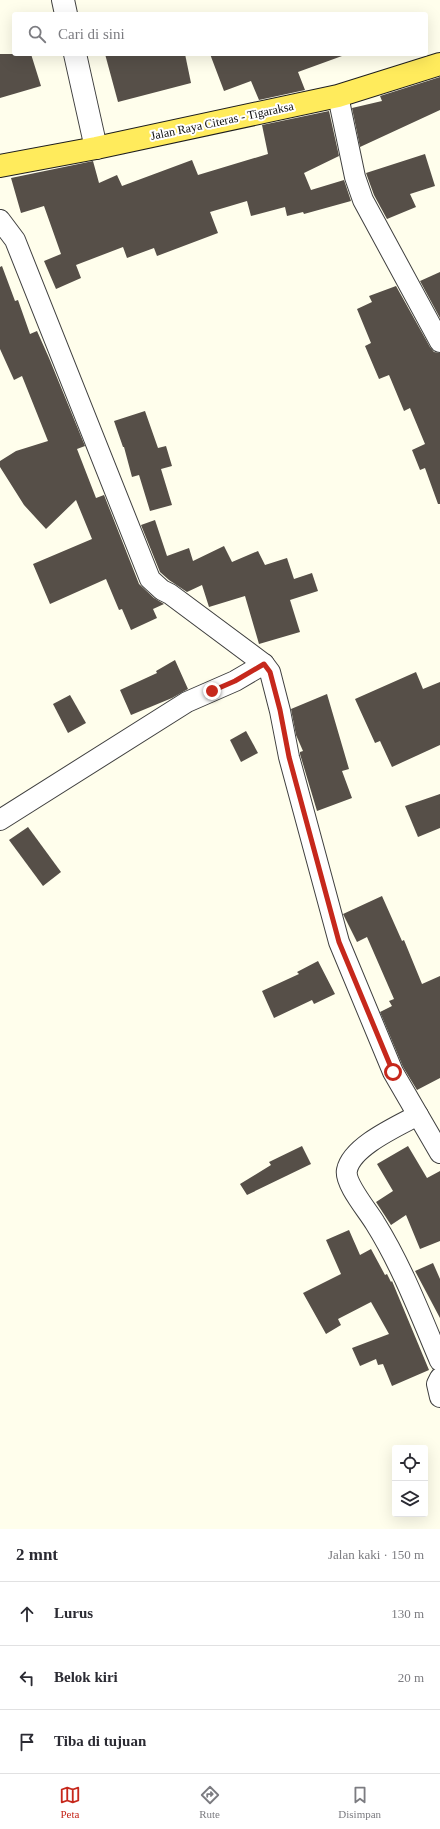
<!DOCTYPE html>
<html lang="id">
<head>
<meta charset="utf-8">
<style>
	:root { --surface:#fff; --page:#f7f7f7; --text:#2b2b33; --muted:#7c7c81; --line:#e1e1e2; --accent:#c6281c }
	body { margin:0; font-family:"Times New Roman",serif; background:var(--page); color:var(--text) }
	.controls { position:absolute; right:12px; bottom:12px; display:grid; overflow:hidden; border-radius:4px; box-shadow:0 4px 16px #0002 }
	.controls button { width:36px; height:36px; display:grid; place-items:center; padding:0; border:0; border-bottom:1px solid var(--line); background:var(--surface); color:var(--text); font:20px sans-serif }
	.stop { position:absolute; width:12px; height:12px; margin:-9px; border:3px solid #c6281c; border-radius:50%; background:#fff }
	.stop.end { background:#c6281c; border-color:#fff; box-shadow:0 1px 4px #0008 }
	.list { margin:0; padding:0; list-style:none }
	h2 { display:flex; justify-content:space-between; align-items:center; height:52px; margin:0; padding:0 16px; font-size:17px }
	h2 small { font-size:13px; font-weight:400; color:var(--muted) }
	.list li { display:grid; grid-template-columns:26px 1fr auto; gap:12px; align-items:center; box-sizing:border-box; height:64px; padding:0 16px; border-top:1px solid var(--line) }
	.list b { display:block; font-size:15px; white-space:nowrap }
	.list em { font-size:13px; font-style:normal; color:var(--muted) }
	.icon { flex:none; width:22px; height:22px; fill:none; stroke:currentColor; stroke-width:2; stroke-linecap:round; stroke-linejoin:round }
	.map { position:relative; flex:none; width:440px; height:1529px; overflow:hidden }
	.search { position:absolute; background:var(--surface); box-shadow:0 4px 16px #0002; left:12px; right:12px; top:12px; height:44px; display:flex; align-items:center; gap:10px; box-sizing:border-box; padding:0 14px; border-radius:4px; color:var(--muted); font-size:15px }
	.sheet { height:244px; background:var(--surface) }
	nav { display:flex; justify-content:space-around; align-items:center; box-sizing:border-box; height:56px; border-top:1px solid var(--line); background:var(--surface); font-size:11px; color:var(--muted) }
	nav a { display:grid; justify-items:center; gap:2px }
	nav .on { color:var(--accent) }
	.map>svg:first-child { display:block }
	.building { fill:#564f48 }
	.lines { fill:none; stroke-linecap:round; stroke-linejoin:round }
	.minor-casing { stroke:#404040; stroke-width:22 }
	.tertiary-casing { stroke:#404040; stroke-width:24 }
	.primary-casing { stroke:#1e1e1e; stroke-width:24 }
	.minor { stroke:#fff; stroke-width:20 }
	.tertiary { stroke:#fff; stroke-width:22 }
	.primary { stroke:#ffeb5c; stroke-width:22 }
	.route { stroke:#c6281c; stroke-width:5 }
	.labels { text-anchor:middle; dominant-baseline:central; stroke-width:4; stroke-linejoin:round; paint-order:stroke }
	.street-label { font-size:12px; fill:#0d0d0d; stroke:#fff }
</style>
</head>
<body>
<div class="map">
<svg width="440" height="1529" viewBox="0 0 440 1529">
	<rect width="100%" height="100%" fill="#fffeec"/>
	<!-- building -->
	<g class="building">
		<path d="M0,54h31l10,32 -41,12z"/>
		<path d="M105,54h80l6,29 -73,19z"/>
		<path d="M210,54h131l1,2 -44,16 7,18 -46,10 -8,-19 -27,10z"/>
		<path d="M440,77v33l-80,37 -8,-39 30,-7 -2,-5z"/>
		<path d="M329,111l10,45 -35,17 7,17 33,-10 7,21 -47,13 -1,-2 -16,4 -2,-9 -34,9 -4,-15 -37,11 8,21 -61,23 -3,-8 -27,10 -4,-11 -47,18 5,13 -25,11 -12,-28 17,-7 -17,-48 -23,7 -10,-35 82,-17 6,22 18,-8 5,11 70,-26 6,15 70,-21 -6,-29z"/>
		<path d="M425,154l10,32 -25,8 6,13 -29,12 -13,-24 -8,-22z"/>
		<path d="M2,266l13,35 3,-1 12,34 7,-3 12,27 36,88 -8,3 19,49 8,-3 35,89 15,14 10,6 -11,5 4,9 -26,12 -9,-21 -3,1 -13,-31 -56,25 -17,-40 59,-25 -16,-39 -30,29 -22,-24 -24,-38v-6l16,-10 32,-10 -26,-65 -8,4 -14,-31v-82z"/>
		<path d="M440,272v46l-20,-37z"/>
		<path d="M396,286l34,61 4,5 6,1v151h-2l-13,-36 -5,2 -8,-20 13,-6 -15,-36 -6,3 -15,-36 -10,4 -14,-33 6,-3 -14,-34 15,-7 -3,-6z"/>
		<path d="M145,411l13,37 8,-2 6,20 -11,3 11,36 -22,6 -11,-36 -7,2 -8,-30h-1l-9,-26z"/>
		<path d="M155,520l12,36 22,-8 4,13 31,-15 8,16 26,-11 7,14 22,-7 7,21 18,-6 6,18 -28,9 10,32 -41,12 -14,-48 -36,11 -7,-22 -15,7 -18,-12 -9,-8 -19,-47z"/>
		<path d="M175,660l13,29 -16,9 -41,17 -11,-25 37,-17 -1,-2z"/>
		<path d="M416,672l7,17 17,-7v63l-48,22 -12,-26 -5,2 -20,-44z"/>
		<path d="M327,694l22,75 -7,2 10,27 -35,13 -17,-57v-2l3,-1 -7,-16 -5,-26z"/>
		<path d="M70,695l16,28 -18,10 -15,-29z"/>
		<path d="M246,731l12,22 -17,9 -11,-22z"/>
		<path d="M440,794v34l-22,9 -13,-31z"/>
		<path d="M28,827l33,45 -18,14 -34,-46z"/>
		<path d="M382,896l20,45 2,-1 18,44 18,-8v102l-23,12 -14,-23 -23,-55 12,-6 -3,-5 5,-2 -27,-62 -10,5 -14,-28z"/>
		<path d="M318,961l17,33 -21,10 -2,-4 -38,18 -12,-27 37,-17 -2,-2z"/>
		<path d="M302,1146l9,18 -64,31 -7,-11 31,-19 -2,-3z"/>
		<path d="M408,1146l19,32 13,-7v70l-20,8 -14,-34 -15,10 -15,-23 17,-11 -16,-27z"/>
		<path d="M349,1230l11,25 11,-6 14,26 2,-1 4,8 1,-1 37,89 -37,16 -9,-22 -5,1 -2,-6 -16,7 -8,-18 37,-14 -18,-32 -33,17 3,6 -15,9 -23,-41 38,-19 -15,-34z"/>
		<path d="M433,1263l7,16v39l-25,-47z"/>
	</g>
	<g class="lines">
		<defs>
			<g id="minor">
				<path d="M338,96l17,81 8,23 77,142"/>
				<path d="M0,220l15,20 135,339 12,11 8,4 94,70 6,8 10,39 9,46 50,185 54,130 47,81"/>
				<path d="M0,820l187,-118 48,-21 29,-17"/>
				<path d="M418,1115c-20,11 -66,31 -71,55 -3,13 21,41 28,53 27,43 45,91 65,138"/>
				<path d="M440,1378l-3,6 3,13"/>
			</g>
			<g id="tertiary">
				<path d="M63,0l3,14"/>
				<path d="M75,54l21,94"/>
			</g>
			<path id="primary" d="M0,166l96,-18 242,-52 102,-32"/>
		</defs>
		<!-- minor casing -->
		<use href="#minor" class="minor-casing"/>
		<!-- tertiary casing -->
		<use href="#tertiary" class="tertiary-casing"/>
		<!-- primary casing -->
		<use href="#primary" class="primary-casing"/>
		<!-- minor -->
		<use href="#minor" class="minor"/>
		<!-- tertiary -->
		<use href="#tertiary" class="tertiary"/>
		<!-- primary -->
		<use href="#primary" class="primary"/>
	</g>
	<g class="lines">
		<!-- route -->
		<path class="route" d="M212,691l23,-10 29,-17 6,8 10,38 9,47 50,185 54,130"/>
	</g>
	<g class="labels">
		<!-- street labels -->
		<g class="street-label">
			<text transform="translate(222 121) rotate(-12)">Jalan Raya Citeras - Tigaraksa</text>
		</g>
	</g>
</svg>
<div class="controls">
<button><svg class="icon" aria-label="locate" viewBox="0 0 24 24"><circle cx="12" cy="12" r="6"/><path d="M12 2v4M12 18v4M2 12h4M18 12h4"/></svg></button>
<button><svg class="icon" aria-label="layers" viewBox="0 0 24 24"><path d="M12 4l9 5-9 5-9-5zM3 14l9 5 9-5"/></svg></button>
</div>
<div class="stop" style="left:393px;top:1072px"></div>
<div class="stop end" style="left:212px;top:691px"></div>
<div class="search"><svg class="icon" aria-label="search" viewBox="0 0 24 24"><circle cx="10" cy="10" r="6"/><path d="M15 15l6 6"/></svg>Cari di sini</div>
</div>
<section class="sheet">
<h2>2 mnt<small>Jalan kaki · 150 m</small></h2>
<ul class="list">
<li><svg class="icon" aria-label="ahead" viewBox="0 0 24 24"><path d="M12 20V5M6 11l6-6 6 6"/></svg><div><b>Lurus</b></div><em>130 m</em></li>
<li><svg class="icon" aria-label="left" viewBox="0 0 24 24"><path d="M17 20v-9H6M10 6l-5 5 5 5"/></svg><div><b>Belok kiri</b></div><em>20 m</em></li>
<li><svg class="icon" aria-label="arrive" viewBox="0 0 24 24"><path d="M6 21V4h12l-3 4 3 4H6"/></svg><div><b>Tiba di tujuan</b></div></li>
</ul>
</section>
<nav>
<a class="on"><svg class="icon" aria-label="map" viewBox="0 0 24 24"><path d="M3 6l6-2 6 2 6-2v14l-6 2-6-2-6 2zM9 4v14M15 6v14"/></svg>Peta</a>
<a><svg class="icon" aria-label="directions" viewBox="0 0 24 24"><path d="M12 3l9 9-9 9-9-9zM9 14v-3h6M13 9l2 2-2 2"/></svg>Rute</a>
<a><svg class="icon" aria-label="saved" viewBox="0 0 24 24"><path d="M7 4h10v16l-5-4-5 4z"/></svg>Disimpan</a>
</nav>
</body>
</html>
